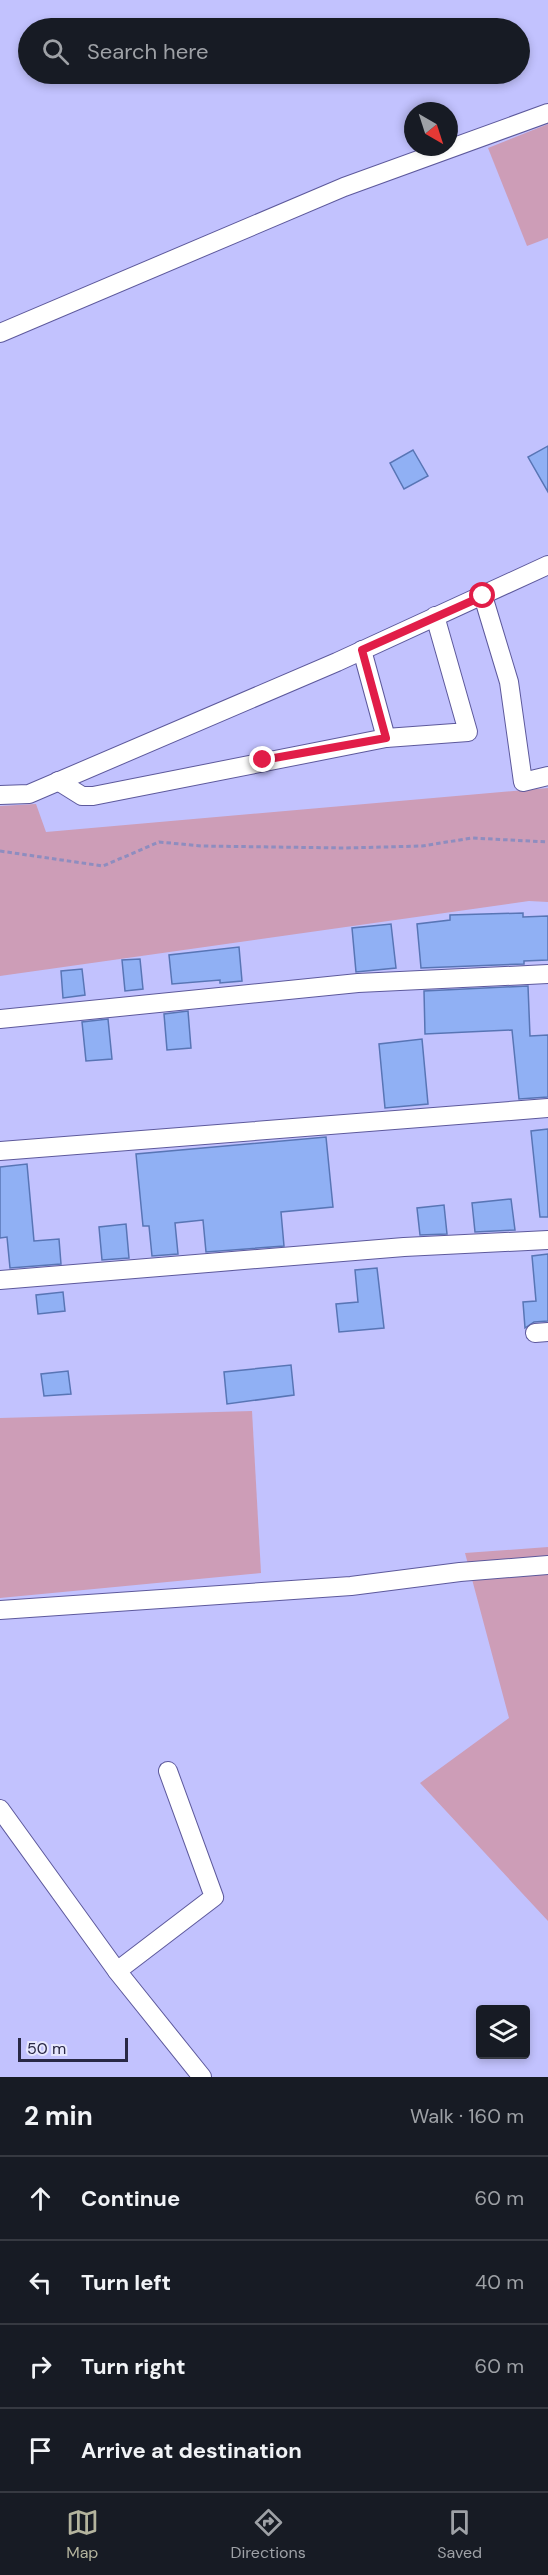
<!DOCTYPE html>
<html lang="en">
<head>
<meta charset="utf-8">
<style>
	:root { --surface:#171b24; --page:#20242c; --text:#f1f3f6; --muted:#9ea1a6; --line:#363941; --accent:#b4b49e }
	body { margin:0; font-family:"DM Sans",sans-serif; background:var(--page); color:var(--text) }
	.controls { position:absolute; right:18px; bottom:18px; display:grid; overflow:hidden; border-radius:6px; box-shadow:0 3px 9px #0003 }
	.controls button { width:54px; height:54px; display:grid; place-items:center; padding:0; border:0; border-bottom:2px solid var(--line); background:var(--surface); color:var(--text); font:30px sans-serif }
	.compass { position:absolute; left:404px; top:102px; width:54px; height:54px; border-radius:50%; background:var(--surface); box-shadow:0 3px 9px #0003; rotate:141deg }
	.scale { position:absolute; left:18px; bottom:15px; width:110px; box-sizing:border-box; padding-left:6px; border:3px solid #292845; border-top:0; font-size:16px; line-height:21px; white-space:nowrap; color:#292845; -webkit-text-stroke:4px #e7e7fe; paint-order:stroke }
	.stop { position:absolute; width:18px; height:18px; margin:-14px; border:4px solid #e11d48; border-radius:50%; background:#fff }
	.stop.end { background:#e11d48; border-color:#fff; box-shadow:0 2px 6px #0008 }
	.list { margin:0; padding:0; list-style:none }
	h2 { display:flex; justify-content:space-between; align-items:center; height:78px; margin:0; padding:0 24px; font-size:26px }
	h2 small { font-size:20px; font-weight:400; color:var(--muted) }
	.list li { display:grid; grid-template-columns:39px 1fr auto; gap:18px; align-items:center; box-sizing:border-box; height:84px; padding:0 24px; border-top:2px solid var(--line) }
	.list b { display:block; font-size:22px; white-space:nowrap }
	.list em { font-size:20px; font-style:normal; color:var(--muted) }
	.icon { flex:none; width:33px; height:33px; fill:none; stroke:currentColor; stroke-width:2; stroke-linecap:round; stroke-linejoin:round }
	.map { position:relative; flex:none; width:548px; height:2077px; overflow:hidden }
	.search { position:absolute; background:var(--surface); box-shadow:0 3px 9px #0003; left:18px; right:18px; top:18px; height:66px; display:flex; align-items:center; gap:15px; box-sizing:border-box; padding:0 21px; border-radius:33px; color:var(--muted); font-size:22px }
	.sheet { height:414px; background:var(--surface) }
	nav { display:flex; justify-content:space-around; align-items:center; box-sizing:border-box; height:84px; border-top:2px solid var(--line); background:var(--surface); font-size:16px; color:var(--muted) }
	nav a { display:grid; justify-items:center; gap:3px }
	nav .on { color:var(--accent) }
	.map>svg:first-child { display:block }
	.green { fill:#cd9db7 }
	.building { fill:#90b0f4; stroke:#5875b5; stroke-width:1.5 }
	.lines { fill:none; stroke-linecap:round; stroke-linejoin:round }
	.minor-casing { stroke:#5d599c; stroke-width:20 }
	.path { stroke:#8e8dbf; stroke-width:3; stroke-dasharray:4.5 3; stroke-linecap:butt }
	.minor { stroke:#fff; stroke-width:18 }
	.route { stroke:#e11d48; stroke-width:8 }
</style>
</head>
<body>
<div class="map">
<svg width="548" height="2077" viewBox="0 0 548 2077">
	<rect width="100%" height="100%" fill="#c2c2fe"/>
	<!-- green -->
	<g class="green">
		<path d="M548,124v114l-21,8 -39,-98z"/>
		<path d="M548,788v114l-19,-1 -529,75v-170l36,-2 10,28z"/>
		<path d="M252,1411l9,162 -261,25v-180z"/>
		<path d="M548,1547v374l-128,-138 89,-65 -44,-165z"/>
	</g>
	<!-- building -->
	<g class="building">
		<path d="M548,446v46l-20,-35z"/>
		<path d="M413,450l15,26 -24,13 -14,-26z"/>
		<path d="M523,913v4l25,-1v44l-24,1v3l-103,4 -4,-44 33,-4v-5z"/>
		<path d="M391,924l5,44 -40,4 -4,-44z"/>
		<path d="M239,947l3,34 -22,2v-3l-48,4 -3,-29z"/>
		<path d="M140,959l3,30 -18,2 -3,-31z"/>
		<path d="M82,969l3,26 -22,3 -2,-27z"/>
		<path d="M528,986l2,50 18,-1v62l-29,2 -7,-69 -87,4 -1,-43z"/>
		<path d="M188,1011l3,37 -24,2 -3,-36z"/>
		<path d="M108,1019l4,40 -26,2 -4,-39z"/>
		<path d="M422,1039l6,65 -43,4 -6,-64z"/>
		<path d="M548,1129v88h-8l-9,-86z"/>
		<path d="M326,1137l7,70 -52,5 3,34 -78,6 -3,-32 -28,3 3,31 -26,2 -3,-30h-6l-7,-72z"/>
		<path d="M27,1164l7,77 25,-2 2,25 -51,4 -3,-31 -7,1v-71z"/>
		<path d="M511,1199l4,31 -40,2 -3,-29z"/>
		<path d="M444,1205l3,29 -27,1 -3,-27z"/>
		<path d="M126,1224l3,34 -27,2 -3,-33z"/>
		<path d="M548,1254v67l-14,1 -9,6 -2,-26 13,-1 -4,-45z"/>
		<path d="M377,1268l7,60 -45,4 -3,-28 22,-2 -3,-32z"/>
		<path d="M63,1292l2,19 -27,3 -2,-19z"/>
		<path d="M291,1365l3,30 -67,9 -3,-32z"/>
		<path d="M68,1371l3,23 -27,2 -3,-22z"/>
	</g>
	<g class="lines">
		<defs>
			<g id="minor">
				<path d="M0,333l344,-146 204,-74"/>
				<path d="M483,596l26,86 14,100 25,-6"/>
				<path d="M362,650l24,88 82,-6 -33,-116"/>
				<path d="M58,781l24,15h11l293,-58"/>
				<path d="M0,795l29,-1 308,-132 211,-97"/>
				<path d="M0,1019l358,-36 190,-9"/>
				<path d="M0,1151l548,-43"/>
				<path d="M0,1280l404,-33 144,-7"/>
				<path d="M535,1333l13,-1"/>
				<path d="M0,1610l351,-24 109,-14 88,-7"/>
				<path d="M0,1809l117,162 97,-74 -46,-126"/>
				<path d="M117,1971l85,106"/>
			</g>
		</defs>
		<!-- minor casing -->
		<use href="#minor" class="minor-casing"/>
		<!-- path -->
		<path class="path" d="M0,851l103,15 56,-24 43,4 143,2 77,-2 50,-8 76,4"/>
		<!-- minor -->
		<use href="#minor" class="minor"/>
	</g>
	<g class="lines">
		<!-- route -->
		<path class="route" d="M263,760l123,-22 -24,-88 121,-54"/>
	</g>
</svg>
<div class="controls">
<button><svg class="icon" aria-label="layers" viewBox="0 0 24 24"><path d="M12 4l9 5-9 5-9-5zM3 14l9 5 9-5"/></svg></button>
</div>
<svg class="compass" viewBox="-18 -18 36 36"><path d="M0-13l5 13h-10z" fill="#e53935"/><path d="M0 13l5-13h-10z" fill="#9ea1a6"/></svg>
<div class="scale">50 m</div>
<div class="stop" style="left:483px;top:596px"></div>
<div class="stop end" style="left:263px;top:760px"></div>
<div class="search"><svg class="icon" aria-label="search" viewBox="0 0 24 24"><circle cx="10" cy="10" r="6"/><path d="M15 15l6 6"/></svg>Search here</div>
</div>
<section class="sheet">
<h2>2 min<small>Walk · 160 m</small></h2>
<ul class="list">
<li><svg class="icon" aria-label="ahead" viewBox="0 0 24 24"><path d="M12 20V5M6 11l6-6 6 6"/></svg><div><b>Continue</b></div><em>60 m</em></li>
<li><svg class="icon" aria-label="left" viewBox="0 0 24 24"><path d="M17 20v-9H6M10 6l-5 5 5 5"/></svg><div><b>Turn left</b></div><em>40 m</em></li>
<li><svg class="icon" aria-label="right" viewBox="0 0 24 24"><path d="M7 20v-9h11M14 6l5 5-5 5"/></svg><div><b>Turn right</b></div><em>60 m</em></li>
<li><svg class="icon" aria-label="arrive" viewBox="0 0 24 24"><path d="M6 21V4h12l-3 4 3 4H6"/></svg><div><b>Arrive at destination</b></div></li>
</ul>
</section>
<nav>
<a class="on"><svg class="icon" aria-label="map" viewBox="0 0 24 24"><path d="M3 6l6-2 6 2 6-2v14l-6 2-6-2-6 2zM9 4v14M15 6v14"/></svg>Map</a>
<a><svg class="icon" aria-label="directions" viewBox="0 0 24 24"><path d="M12 3l9 9-9 9-9-9zM9 14v-3h6M13 9l2 2-2 2"/></svg>Directions</a>
<a><svg class="icon" aria-label="saved" viewBox="0 0 24 24"><path d="M7 4h10v16l-5-4-5 4z"/></svg>Saved</a>
</nav>
</body>
</html>
